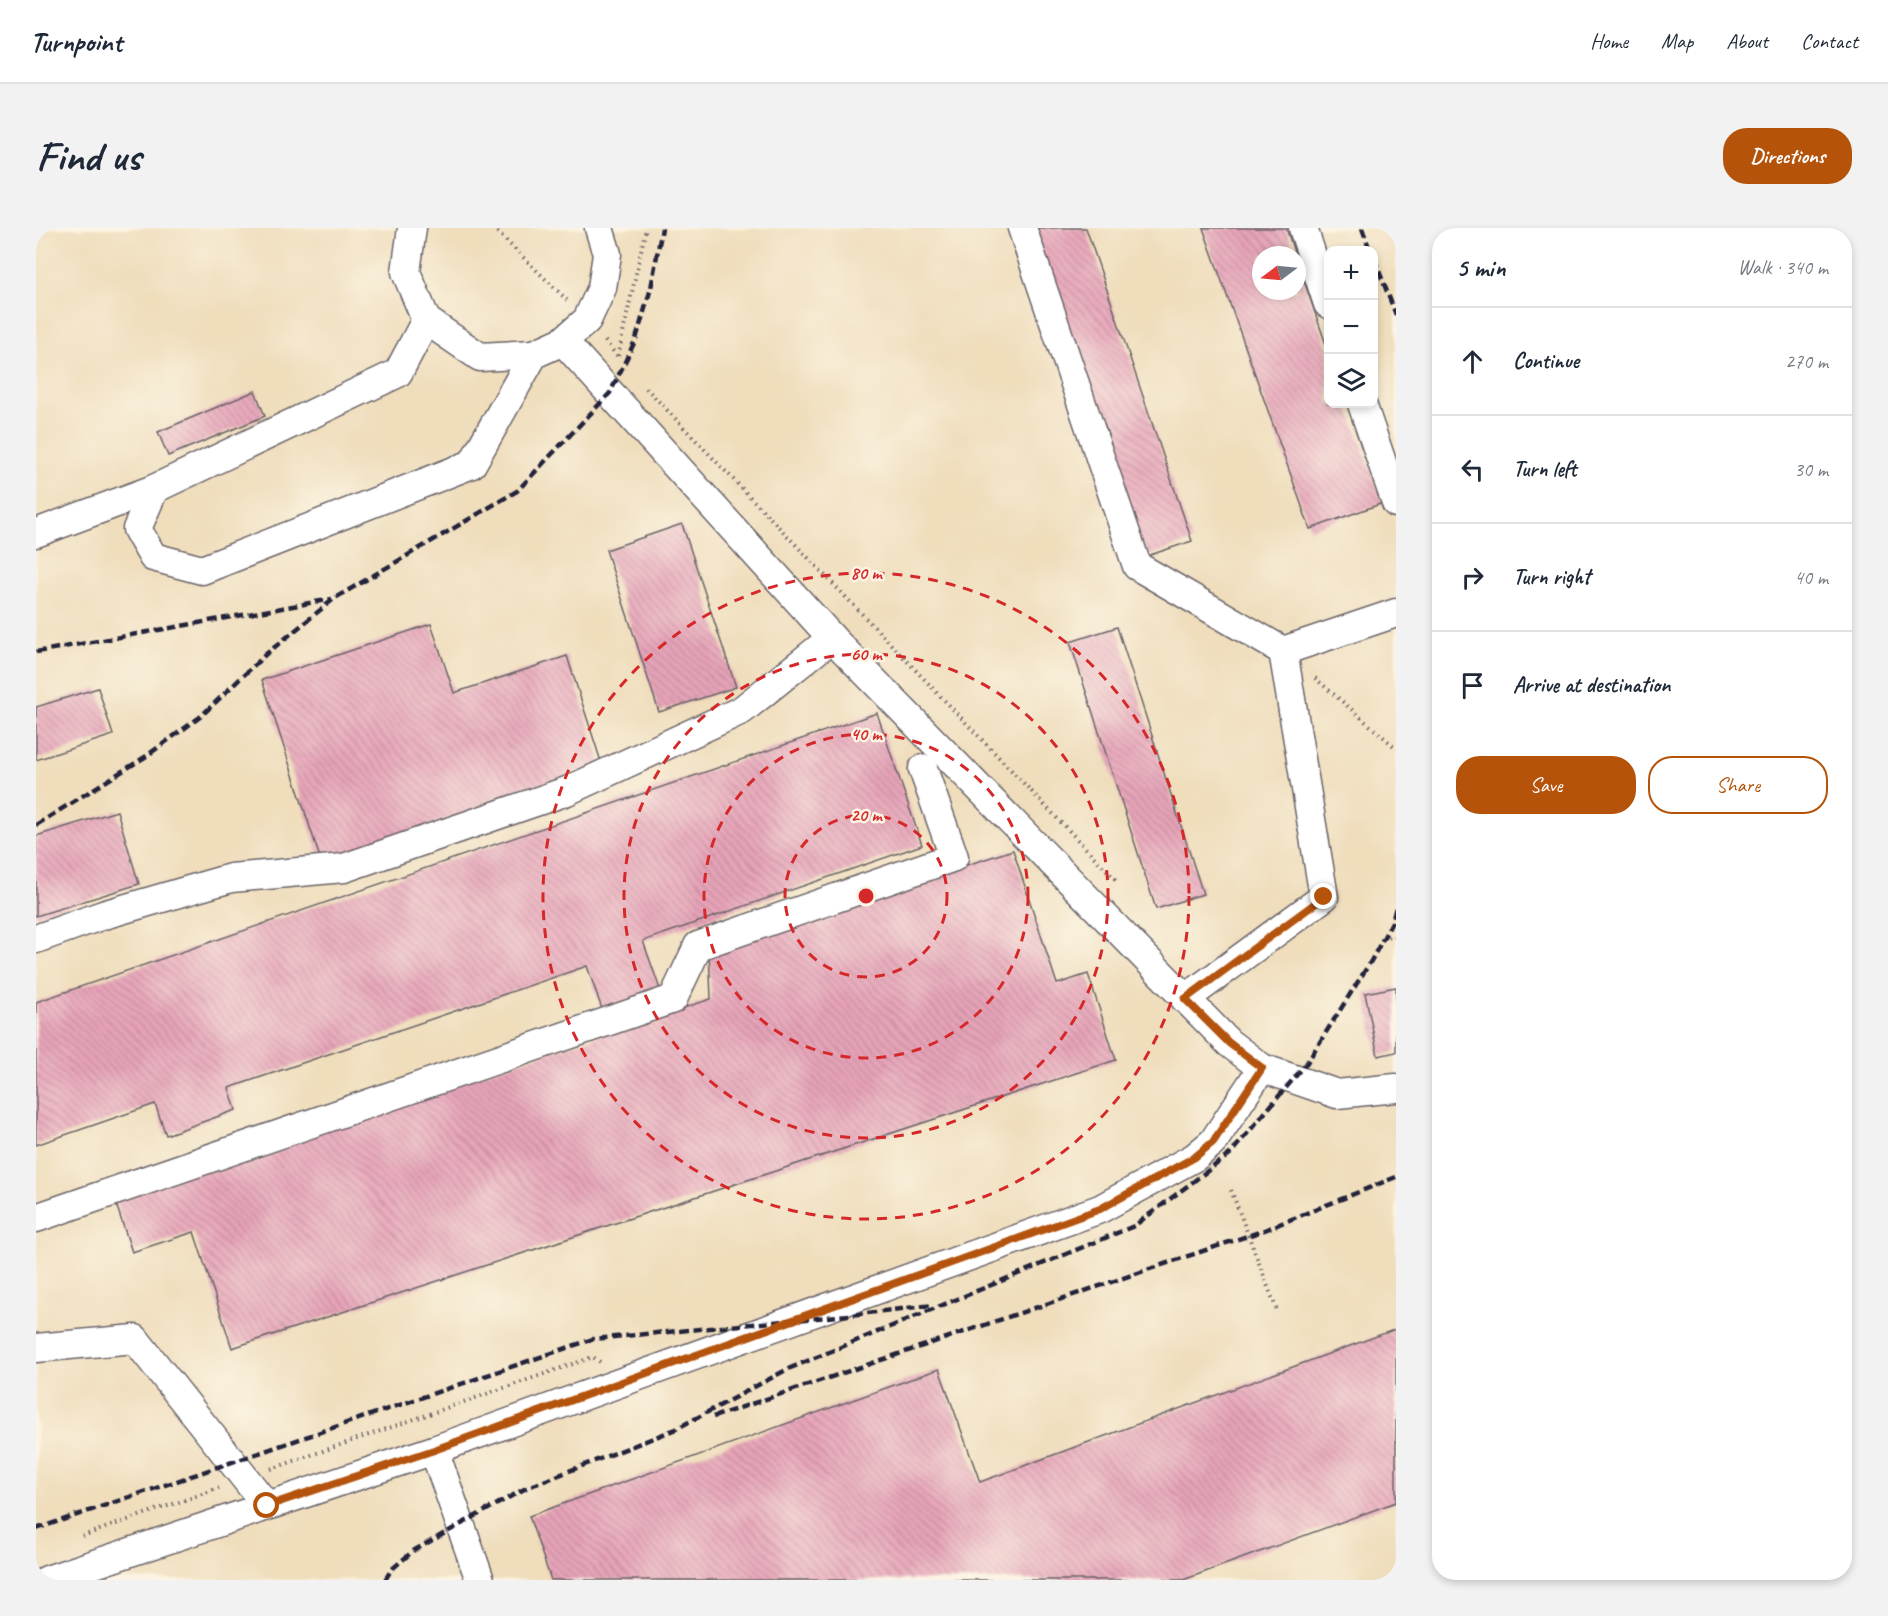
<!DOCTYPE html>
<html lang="en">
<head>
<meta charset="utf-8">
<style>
	:root { --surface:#fff; --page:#f2f2f3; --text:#1f2937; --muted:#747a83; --line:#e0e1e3; --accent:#b45309 }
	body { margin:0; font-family:Caveat,sans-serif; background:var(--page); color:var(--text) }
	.controls { position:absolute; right:18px; top:18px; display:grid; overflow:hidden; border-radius:12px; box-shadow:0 3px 9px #0003 }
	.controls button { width:54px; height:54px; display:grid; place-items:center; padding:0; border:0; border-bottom:2px solid var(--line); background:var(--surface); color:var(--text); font:30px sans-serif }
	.compass { position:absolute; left:1216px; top:18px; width:54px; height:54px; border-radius:50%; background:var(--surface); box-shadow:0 3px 9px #0003; rotate:254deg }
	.stop { position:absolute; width:18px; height:18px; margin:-14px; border:4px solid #b45309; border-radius:50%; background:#fff }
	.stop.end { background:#b45309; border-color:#fff; box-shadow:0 2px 6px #0008 }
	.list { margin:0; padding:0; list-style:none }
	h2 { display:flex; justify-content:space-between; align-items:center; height:78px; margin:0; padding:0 24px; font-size:26px }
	h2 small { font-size:20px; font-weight:400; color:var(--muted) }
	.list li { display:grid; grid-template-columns:39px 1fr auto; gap:18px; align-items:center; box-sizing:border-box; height:108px; padding:0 24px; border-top:2px solid var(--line) }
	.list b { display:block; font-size:22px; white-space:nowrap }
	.list em { font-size:20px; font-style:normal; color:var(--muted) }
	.actions { display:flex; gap:12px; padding:18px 24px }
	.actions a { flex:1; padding:14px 0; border:2px solid var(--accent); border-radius:24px; text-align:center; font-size:21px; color:var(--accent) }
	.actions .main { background:var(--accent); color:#fff }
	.icon { flex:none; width:33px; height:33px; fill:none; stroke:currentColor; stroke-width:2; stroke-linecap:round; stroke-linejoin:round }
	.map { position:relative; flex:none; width:1360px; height:1352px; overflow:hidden; border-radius:24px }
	header { display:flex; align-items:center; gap:36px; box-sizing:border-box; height:84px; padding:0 30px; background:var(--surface); border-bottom:2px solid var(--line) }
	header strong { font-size:28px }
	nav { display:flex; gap:33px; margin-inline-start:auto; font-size:21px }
	.intro { display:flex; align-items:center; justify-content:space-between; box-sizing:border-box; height:144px; padding:0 36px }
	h1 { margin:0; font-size:42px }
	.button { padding:15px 27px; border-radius:24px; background:var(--accent); color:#fff; font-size:21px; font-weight:700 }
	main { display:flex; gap:36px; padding:0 36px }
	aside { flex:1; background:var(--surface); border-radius:24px; box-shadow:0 3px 9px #0003 }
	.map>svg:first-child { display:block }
	.building { fill:url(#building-back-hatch) }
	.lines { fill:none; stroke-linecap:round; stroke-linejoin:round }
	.minor-casing { stroke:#6a6368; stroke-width:31 }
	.path { stroke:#6a6368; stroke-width:4; stroke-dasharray:1.5 4.5; stroke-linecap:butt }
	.minor { stroke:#fff; stroke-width:28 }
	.rail { stroke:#22223b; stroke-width:4.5; stroke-dasharray:9 4.5; stroke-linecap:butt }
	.route { stroke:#b45309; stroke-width:8 }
	.ring { fill:none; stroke:#d62828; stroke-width:3; stroke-dasharray:10 8 }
	.centre { fill:#d62828; stroke:#fcf5e5; stroke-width:3 }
	.ring-label { font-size:18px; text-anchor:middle; font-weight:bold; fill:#d62828; stroke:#fcf5e5; stroke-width:5; stroke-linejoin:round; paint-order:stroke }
</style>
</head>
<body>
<header>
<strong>Turnpoint</strong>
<nav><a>Home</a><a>Map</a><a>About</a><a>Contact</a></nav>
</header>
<div class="intro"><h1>Find us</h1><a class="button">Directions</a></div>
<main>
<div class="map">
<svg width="1360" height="1352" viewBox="0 0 1360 1352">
	<defs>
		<pattern id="building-back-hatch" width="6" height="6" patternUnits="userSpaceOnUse" patternTransform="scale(1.5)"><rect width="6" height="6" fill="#e8a4b9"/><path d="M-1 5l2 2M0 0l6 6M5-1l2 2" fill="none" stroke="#bc8598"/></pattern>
	</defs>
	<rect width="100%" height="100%" fill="#fcf5e5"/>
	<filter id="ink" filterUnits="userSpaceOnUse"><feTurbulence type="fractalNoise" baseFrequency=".0167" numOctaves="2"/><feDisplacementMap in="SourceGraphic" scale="12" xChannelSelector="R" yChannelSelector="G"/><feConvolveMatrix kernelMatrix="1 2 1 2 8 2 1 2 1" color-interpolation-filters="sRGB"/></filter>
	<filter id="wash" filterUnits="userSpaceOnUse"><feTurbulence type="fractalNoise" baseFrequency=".008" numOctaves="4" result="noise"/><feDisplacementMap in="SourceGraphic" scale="24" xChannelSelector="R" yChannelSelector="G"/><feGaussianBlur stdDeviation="1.35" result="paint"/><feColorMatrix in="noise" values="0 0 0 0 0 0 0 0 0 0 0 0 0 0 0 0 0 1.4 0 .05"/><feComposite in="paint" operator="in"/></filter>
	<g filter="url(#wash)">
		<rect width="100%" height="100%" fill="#efddbb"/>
		<g id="blocks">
			<!-- building -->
			<g class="building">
				<path d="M994,0h56l106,313 -48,16z"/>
				<path d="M1167,0h83l9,27h-34v36h36v-30l31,89v54h19l36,99 -73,26z"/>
				<path d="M219,163l10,25 -97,40 -10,-24z"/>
				<path d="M646,296l54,163 -77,25 -53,-162z"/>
				<path d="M395,396l23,69 113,-37 36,112 -282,93 -59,-181z"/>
				<path d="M1081,399l86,267 -47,15 -86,-267z"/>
				<path d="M62,460l15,47 -77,25v-53z"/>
				<path d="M841,485l45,132 -279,96 18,51 -58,20 -16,-46 -358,122 7,22 -70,25 -11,-31 -119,41v-143z"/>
				<path d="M81,583l22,73 -103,32v-80z"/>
				<path d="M977,622l44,134 31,-10 28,86 -884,288 -38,-116 -62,20 -19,-57 598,-196 -2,-50z"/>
				<path d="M1360,759v65l-18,4 -13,-63z"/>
				<path d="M1360,1101v173l-213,78h-632l-22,-64 410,-147 41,113z"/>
			</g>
		</g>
	</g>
	<g filter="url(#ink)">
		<use href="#blocks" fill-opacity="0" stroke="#6a6368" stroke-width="1.5"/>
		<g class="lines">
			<defs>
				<g id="minor">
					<path d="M376,0l-6,44 20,48 54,37 54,-3 29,-13 24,-21 15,-32 5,-34 -8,-26"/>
					<path d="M986,0l115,338 146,85"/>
					<path d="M1267,0l25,76"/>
					<path d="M390,92l-28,53 -244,116 -17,40 16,28 49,13 270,-106 62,-110"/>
					<path d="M527,113l269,297 397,405 33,25 75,26 59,-6"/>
					<path d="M1326,176l34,99"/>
					<path d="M0,305l118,-44"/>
					<path d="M0,711l67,-24 128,-37 113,-10 223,-77 175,-81 90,-72"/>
					<path d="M1149,771l139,-102 -41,-246 113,-38"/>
					<path d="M0,990l637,-219 25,-53 256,-89 -31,-88"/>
					<path d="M0,1120l99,-9 132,167"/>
					<path d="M398,1222l46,130"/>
					<path d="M11,1352l387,-130 666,-241 95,-52 18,-15 49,-74"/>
				</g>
			</defs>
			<!-- minor casing -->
			<use href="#minor" class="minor-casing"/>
			<!-- path -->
			<g class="path">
				<path d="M457,0l74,72"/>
				<path d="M569,113l12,15"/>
				<path d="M582,128l28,-128"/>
				<path d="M610,160l472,494"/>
				<path d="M1279,450l81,70"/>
				<path d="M1346,711l14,-3"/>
				<path d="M1195,962l47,123"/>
				<path d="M235,1241l322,-112 7,5"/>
				<path d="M46,1308l137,-48"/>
			</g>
			<!-- minor -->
			<use href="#minor" class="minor"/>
			<!-- rail -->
			<g class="rail">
				<path d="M1326,0l8,22"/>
				<path d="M1338,30l22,57"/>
				<path d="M0,424l296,-53"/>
				<path d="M0,597l109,-68 55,-40 66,-63 69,-56 182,-107 93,-98 26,-54 15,-51 11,-60"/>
				<path d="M677,1189l549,-186 134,-54"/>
				<path d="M0,1301l557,-190 266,-25 74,-9"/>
				<path d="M349,1352l6,-10 22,-19 113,-63 150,-59 112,-60 346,-143 96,-72 76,-90 65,-103 21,-39 4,-15"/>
			</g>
		</g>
	</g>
	<g class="lines" filter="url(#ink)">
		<!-- route -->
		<path class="route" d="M231,1278l167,-56 666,-241 95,-52 18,-15 49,-74 -33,-25 -44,-44 139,-102"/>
	</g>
	<!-- distance rings -->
	<g class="ring">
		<circle cx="830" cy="668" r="81"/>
		<circle cx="830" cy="668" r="162"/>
		<circle cx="830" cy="668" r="242"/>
		<circle cx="830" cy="668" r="323"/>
	</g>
	<circle cx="830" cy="668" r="9" class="centre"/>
	<g class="ring-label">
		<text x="830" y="351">80 m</text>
		<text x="830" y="432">60 m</text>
		<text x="830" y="512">40 m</text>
		<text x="830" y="593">20 m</text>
	</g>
</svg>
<div class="controls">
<button>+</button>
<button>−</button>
<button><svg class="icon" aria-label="layers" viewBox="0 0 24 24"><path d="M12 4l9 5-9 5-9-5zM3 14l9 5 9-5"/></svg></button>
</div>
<svg class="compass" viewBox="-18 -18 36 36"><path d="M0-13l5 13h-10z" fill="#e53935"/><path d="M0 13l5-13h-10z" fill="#747a83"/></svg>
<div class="stop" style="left:231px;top:1278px"></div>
<div class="stop end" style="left:1288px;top:669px"></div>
</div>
<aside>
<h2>5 min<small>Walk · 340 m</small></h2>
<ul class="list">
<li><svg class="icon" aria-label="ahead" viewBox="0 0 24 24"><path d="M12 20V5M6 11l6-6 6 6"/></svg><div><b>Continue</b></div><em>270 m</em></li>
<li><svg class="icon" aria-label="left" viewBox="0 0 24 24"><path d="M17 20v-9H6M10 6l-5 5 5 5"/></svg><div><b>Turn left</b></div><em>30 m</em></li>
<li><svg class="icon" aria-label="right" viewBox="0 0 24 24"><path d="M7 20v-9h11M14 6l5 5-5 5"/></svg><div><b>Turn right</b></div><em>40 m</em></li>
<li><svg class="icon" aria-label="arrive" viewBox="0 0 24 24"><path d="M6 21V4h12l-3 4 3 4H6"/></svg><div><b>Arrive at destination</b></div></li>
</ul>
<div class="actions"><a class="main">Save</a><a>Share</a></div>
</aside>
</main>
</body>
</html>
